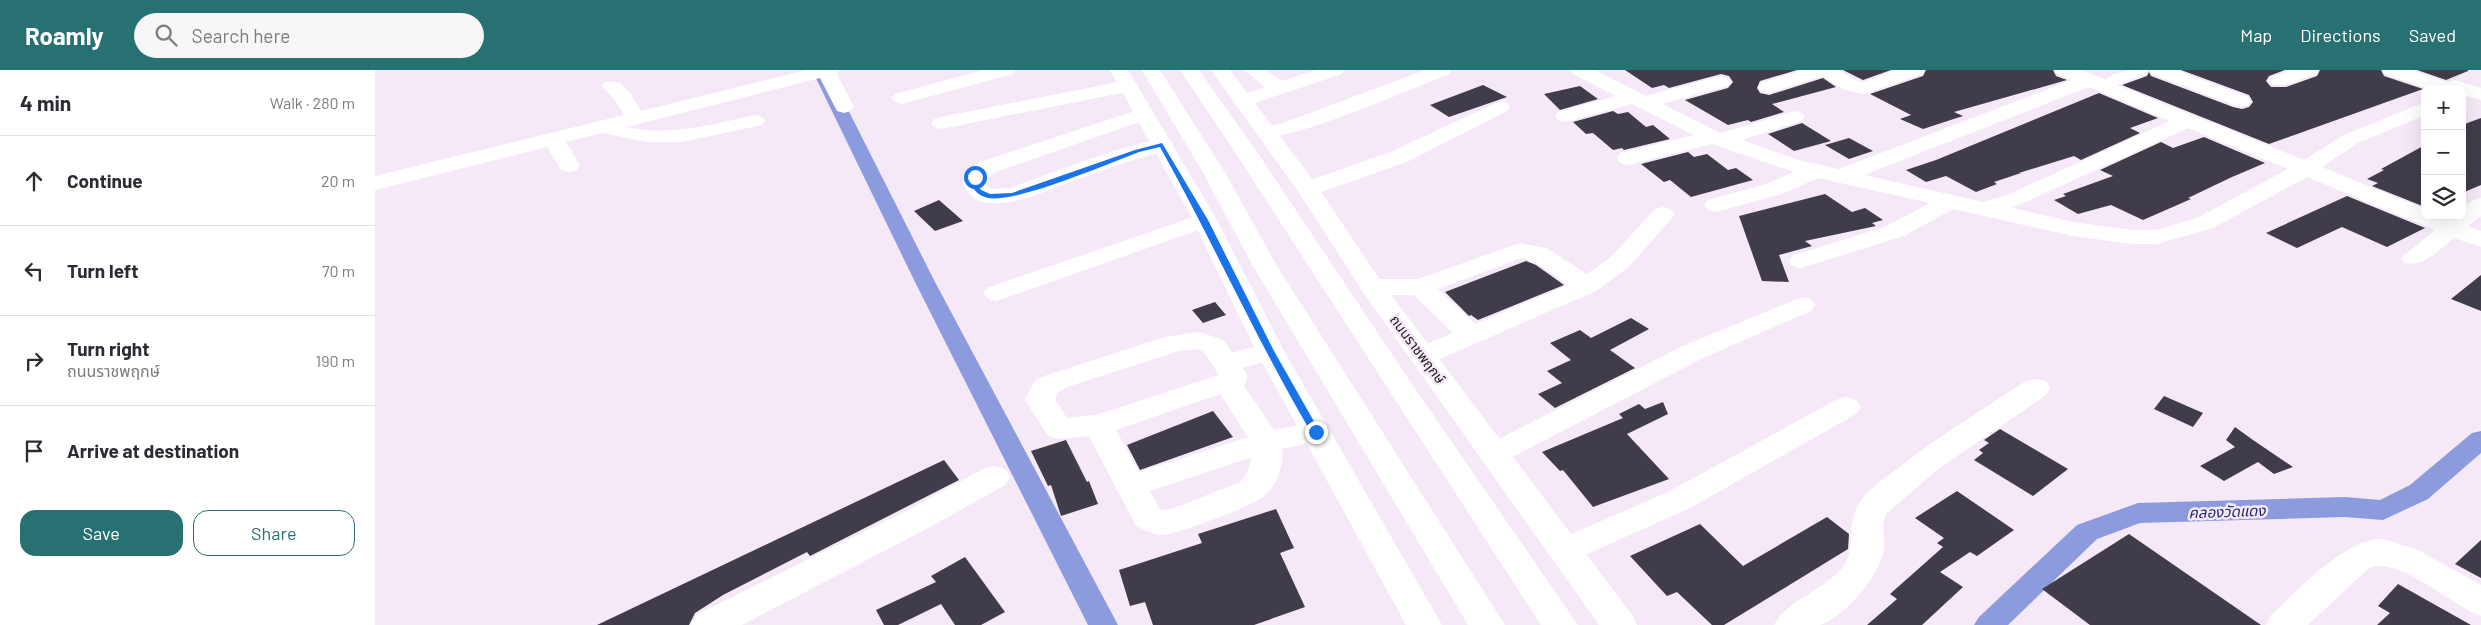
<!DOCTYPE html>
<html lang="en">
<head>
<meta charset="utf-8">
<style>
	:root { --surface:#fff; --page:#f7f7f7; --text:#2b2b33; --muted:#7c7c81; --line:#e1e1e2; --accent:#277173 }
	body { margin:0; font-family:Barlow,"Noto Sans Thai",sans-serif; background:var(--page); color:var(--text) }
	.controls { position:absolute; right:15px; top:15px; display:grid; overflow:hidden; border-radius:10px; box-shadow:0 5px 20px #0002 }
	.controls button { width:45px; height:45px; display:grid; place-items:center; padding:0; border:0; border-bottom:1px solid var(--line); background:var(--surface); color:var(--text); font:25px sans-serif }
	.stop { position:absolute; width:15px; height:15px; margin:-11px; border:4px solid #1a73e8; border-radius:50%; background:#fff }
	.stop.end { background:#1a73e8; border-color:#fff; box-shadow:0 1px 5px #0008 }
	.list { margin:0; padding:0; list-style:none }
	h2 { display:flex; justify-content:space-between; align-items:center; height:65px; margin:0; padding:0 20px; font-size:21px }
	h2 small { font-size:16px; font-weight:400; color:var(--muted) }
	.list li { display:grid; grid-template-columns:32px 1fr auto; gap:15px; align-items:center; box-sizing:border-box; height:90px; padding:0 20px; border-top:1px solid var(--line) }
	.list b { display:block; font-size:19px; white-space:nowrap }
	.list p { margin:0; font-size:16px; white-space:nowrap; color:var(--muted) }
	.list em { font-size:16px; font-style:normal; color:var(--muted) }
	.actions { display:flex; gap:10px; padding:15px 20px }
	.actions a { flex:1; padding:11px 0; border:1px solid var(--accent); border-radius:15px; text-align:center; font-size:18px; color:var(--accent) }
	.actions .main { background:var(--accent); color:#fff }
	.icon { flex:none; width:28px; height:28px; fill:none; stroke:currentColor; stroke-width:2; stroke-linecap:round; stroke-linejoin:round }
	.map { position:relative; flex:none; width:2106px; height:555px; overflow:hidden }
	header { display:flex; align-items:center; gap:30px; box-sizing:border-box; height:70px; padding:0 25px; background:var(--accent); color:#fff }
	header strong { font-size:24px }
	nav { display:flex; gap:28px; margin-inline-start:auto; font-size:18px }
	.search { width:350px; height:45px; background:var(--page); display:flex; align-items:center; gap:12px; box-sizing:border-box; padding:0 18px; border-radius:28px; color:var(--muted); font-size:19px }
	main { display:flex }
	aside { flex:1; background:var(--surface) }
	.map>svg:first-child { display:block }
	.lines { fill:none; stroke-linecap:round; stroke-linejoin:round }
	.canal { fill:#8b9bdd; fill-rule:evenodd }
	.building { fill:#403c49 }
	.minor { fill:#fff; fill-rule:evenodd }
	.major { fill:#fff; fill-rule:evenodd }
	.route { fill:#1a73e8 }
	.labels { text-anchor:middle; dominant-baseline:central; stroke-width:5; stroke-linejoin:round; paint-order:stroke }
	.street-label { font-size:14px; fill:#1f1a1f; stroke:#f6e9f7 }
	.water-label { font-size:15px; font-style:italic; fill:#1f2671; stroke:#f6e9f7 }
</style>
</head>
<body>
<header>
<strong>Roamly</strong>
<div class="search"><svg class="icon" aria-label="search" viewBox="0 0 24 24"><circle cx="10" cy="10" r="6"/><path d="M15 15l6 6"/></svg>Search here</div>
<nav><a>Map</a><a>Directions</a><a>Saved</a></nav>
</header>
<main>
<aside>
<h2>4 min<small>Walk · 280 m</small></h2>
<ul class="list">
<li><svg class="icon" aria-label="ahead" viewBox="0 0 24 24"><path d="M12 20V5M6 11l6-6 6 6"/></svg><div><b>Continue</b></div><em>20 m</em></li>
<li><svg class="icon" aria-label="left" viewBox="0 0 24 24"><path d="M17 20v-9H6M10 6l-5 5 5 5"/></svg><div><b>Turn left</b></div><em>70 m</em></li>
<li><svg class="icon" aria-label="right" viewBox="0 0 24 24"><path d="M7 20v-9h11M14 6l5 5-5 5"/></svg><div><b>Turn right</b><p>ถนนราชพฤกษ์</p></div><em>190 m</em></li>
<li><svg class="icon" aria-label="arrive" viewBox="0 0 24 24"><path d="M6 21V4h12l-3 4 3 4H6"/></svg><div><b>Arrive at destination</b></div></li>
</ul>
<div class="actions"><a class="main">Save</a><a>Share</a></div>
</aside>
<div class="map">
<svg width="2106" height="555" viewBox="0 0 2106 555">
	<rect width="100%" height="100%" fill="#f6e9f7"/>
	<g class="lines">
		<!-- canal -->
		<g class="canal">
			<path d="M437,0h16l107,212 183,343h-30l-173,-343z"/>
			<path d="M2106,361v22l-53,46 -45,21 -38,-3 -205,6 -43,16 -89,86h-34l5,-8 98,-92 61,-22 207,-6 35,3 30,-15 62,-52z"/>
		</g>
	</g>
	<!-- building -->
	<g class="building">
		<path d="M1250,0h172l-37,11 -3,7 3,5 9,2 54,-17 13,9 -64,17 12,8 -33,10 -3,-2 -20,5 -43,-25 43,-12 5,-6 -4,-6 -8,-2 -52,14 -5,-3 -12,3z"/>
		<path d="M1468,0h48l-28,10z"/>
		<path d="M1551,0h127l3,6 11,4 -113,32 9,4 -40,13 -23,-10 11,-4 -41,-21 53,-18z"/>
		<path d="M1806,0h104l-16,6 -3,5 5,6h15l31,-11 3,-6h61l3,6 39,13 -154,55 -147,-59 25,-9 2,-4 2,4 82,31 9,2 7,-2 4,-5 -4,-7z"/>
		<path d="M2042,0h51v1l-22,9z"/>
		<path d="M1108,15l24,12 -58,20 -19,-12z"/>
		<path d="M1205,16l18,13 -38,11 -16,-16z"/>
		<path d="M1724,23l59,25 -28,10 10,5 -59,27 -7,-4 -55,17h2l-27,9 3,2 -21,8 -30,-16 -20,6 -20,-12 30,-10z"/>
		<path d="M1238,41l5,3 10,-2 18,15 7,-2 17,14 -46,11 -2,-2 -9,2 -20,-17 -7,1 -13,-12z"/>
		<path d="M2106,48v67l-19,8v-68z"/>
		<path d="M1427,53l29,18 -37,10 -26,-17z"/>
		<path d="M1829,67l61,26 -33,14 -44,21 3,1 -48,21 -32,-15 -33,9 -24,-14 12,-4 -3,-2 50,-18 -13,-6 61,-28 12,6z"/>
		<path d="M1474,68l24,13 -24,8 -24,-14z"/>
		<path d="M2050,75v62l-53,-21 6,-3 -11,-4 17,-9 -3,-1z"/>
		<path d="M1313,82l6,5 13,-3 21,16 8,-2 17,12 -62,17 -21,-17 -6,2 -23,-18z"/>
		<path d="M1450,124l27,18 13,-4 18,12 -11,3 4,3 -71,15 7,5 -33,9 10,27 -27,-1 -23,-65z"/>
		<path d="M1972,126l78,32 -38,19 -45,-20 -45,21 -31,-15z"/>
		<path d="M564,130l24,21 -28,10 -21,-20z"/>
		<path d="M1151,191l10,4 28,20 -86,35 -7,-5 -2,1 -24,-24z"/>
		<path d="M2106,205v36l-30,-12z"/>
		<path d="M840,232l11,13 -23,8 -11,-13z"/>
		<path d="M1256,248l18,11 -39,21 25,18 -80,40 -17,-14 24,-11 -15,-12 24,-11 -21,-17 30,-13 11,8z"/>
		<path d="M1789,326l39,17 -10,14 -39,-18z"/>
		<path d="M1288,332l5,12 -41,20 42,45 -76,28 -30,-37 -3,1 -18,-19 81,-34 -4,-4 20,-10 6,5z"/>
		<path d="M838,341l20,26 -93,33 -13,-25z"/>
		<path d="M1860,357l18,13 40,27 -19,7 -16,-12 -34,19 -24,-15 35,-19 -9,-7z"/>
		<path d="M1625,359l68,40 -35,27 -59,-36 9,-7 -4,-3 10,-7 -5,-3z"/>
		<path d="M691,370l21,42 2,-1 9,23 -37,12 -10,-31 -3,1 -17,-35z"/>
		<path d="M569,390l15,20 -149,76 -3,-4 -84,43 -28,18 -6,12h-92z"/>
		<path d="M1582,421l57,39 -37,26 -7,-4 -30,20 23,15 -41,38h-55l30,-26 -7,-5 53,-47 -6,-4 7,-5 -29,-20z"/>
		<path d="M901,439l18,39 -14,5 25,54 -51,18h-101l-8,-23 -15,4 -11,-36 83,-27 -4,-9z"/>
		<path d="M1452,447l22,17 -1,15 -124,76h-12l-35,-33 -10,4 -37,-40 70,-32 43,42z"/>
		<path d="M1754,464l132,91h-171l-48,-36z"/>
		<path d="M2106,470v38l-26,-14z"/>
		<path d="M590,487l40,55 -24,13h-26l-14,-21 -43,21h-14l-8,-15 60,-28 -5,-6z"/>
		<path d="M2023,514l73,41h-94l13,-12 -12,-7z"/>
	</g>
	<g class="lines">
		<!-- minor -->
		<g class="minor">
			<path d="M432,0h32l-2,4 17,33 -3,4 -7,2 -7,-2 -17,-33 -193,49c42,10 87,-3 128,-12l7,2 3,4 -3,4 -80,17h-36l-43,-9 -37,9 14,23 -3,5 -8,2 -8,-2 -14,-23 -172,43v-14l249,-61 -9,-15 -13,-14 3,-4h14l11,11 11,18z"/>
			<path d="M609,0h31l-2,4 -111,30 -7,-2 -3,-4 3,-4z"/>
			<path d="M869,0h22l16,11 34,-11h28l-2,4 -99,33 -7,-2 -3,-4 3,-4 29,-10z"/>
			<path d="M1050,0h26l-2,4c-33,13 -164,70 -190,63l-3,-4 3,-4 24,-6z"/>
			<path d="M1196,0h24l51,26 75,-20 7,2 3,4 -3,4 -66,18 59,29 67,-20 7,-2 7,2 3,4 -3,4 -60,19 56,20 41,9 233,-89 -15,-6 -2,-4h26l28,11 -2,-2c9,-9 28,-9 41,-9l-2,4 -29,11 187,75 40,-25 81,-33v13l-67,28 -36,24 103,42v7l24,2 13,-2v-8l11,-8 8,-2v18l-13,10 13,5v16l-27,-9c-15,11 -30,30 -50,25l-3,-5 34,-28 -128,-53 -94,51 -56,16h-25l-59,-8 -120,-27 -49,27 -103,32 -9,-2 -3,-5 3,-5 95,-30 43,-23 -112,-25 -36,16 -66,18 -8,-2 -4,-5 4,-5 58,-16 28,-12 -82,-28 -84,21 -8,-2 -3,-5 3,-5 74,-18 -62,-31 -67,18 -7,-2 -3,-4 3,-4 58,-16 -43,-22zM1714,17l81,34 -165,75 -22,6 -119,-27zM1813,58l100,41 -91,49 -41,12h-24l-59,-8 -61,-14z"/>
			<path d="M1428,0h36l18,11 6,1 34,-12h27l-2,4 -58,20 -20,-4 -21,-14 -55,17 -7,-2 -3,-4 3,-4z"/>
			<path d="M1775,0h26l72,27 3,4 -3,4 -7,2 -7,-2 -82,-31z"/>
			<path d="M1916,0h27l-2,4 -31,11h-14l-3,-4 3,-4z"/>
			<path d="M2008,0h28l36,12 8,-2 26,8v12l-19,-5v-6h-33l-44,-15z"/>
			<path d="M754,10l7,2 3,4 -3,4 -195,39 -7,-2 -3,-4 3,-4 7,-2z"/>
			<path d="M1125,31l7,2 3,4 -3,4 -98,50 -93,33 -8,2 -8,-2 -3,-5 3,-5 93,-33z"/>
			<path d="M769,38l7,2 3,4 -3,4 -155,54 -10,7 -1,5 7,5 18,-1c30,-10 136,-53 160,-48l3,5 -3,5c-35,8 -69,21 -103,33 -25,9 -50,22 -78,20 -13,-1 -20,-8 -26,-19l4,-12 13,-10z"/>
			<path d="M1288,137l8,2 4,5 -4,5 -41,47 -34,25 -163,71 -10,3 -10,-3 -4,-6 4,-6 40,-17 -39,-38h-42l-9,-3 -4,-5 4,-5 9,-3h46l102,-36 26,5 41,26 25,-18 43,-47zM1147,188l15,5 31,22 -93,39 -37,-35z"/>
			<path d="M830,143l8,2 4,5 -4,5 -208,73 -9,3 -9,-3 -4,-5 4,-5z"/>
			<path d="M1427,227l9,2 4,6 -4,6 -108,47 -198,103 -11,4 -11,-4 -4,-7 4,-7 200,-101z"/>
			<path d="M824,262l25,8 8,13 38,-11 10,3 4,6 -4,6 -37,11 5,8 -4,10 30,44 42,-8 11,3 4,7 -4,7 -45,10c2,16 -5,38 -19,48 -13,10 -85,37 -101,38 -8,0 -18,-5 -26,-9l-47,-90 -30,3 -11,-3 -23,-36 10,-19 12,-6 118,-38zM821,279l8,3 15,23 -123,40 -29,3 -12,-18 2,-7 10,-6 112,-36zM845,324l28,43 -109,35 -23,-42zM877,387l-5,17 -7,8 -68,27 -12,1 -10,-19z"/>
			<path d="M1661,309l10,2 4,7 -4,7 -109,75 -50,43c-7,11 -1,25 -3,38 -6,26 -38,65 -64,74 -10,0 -34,0 -46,0 12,-24 50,-35 69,-58 14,-19 2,-41 17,-65 9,-14 24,-23 37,-33 40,-32 85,-59 129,-88z"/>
			<path d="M1471,327l10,3 5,7 -5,7 -166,94 -125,56 -12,-4 -5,-9 5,-9 115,-50 168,-92z"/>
			<path d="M619,396l11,3 5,8 -5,8 -73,41 -190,99h-51l5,-10 212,-105 75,-41z"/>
			<path d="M2008,469l35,11 63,35v31c-29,-10 -83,-61 -112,-48l-61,57h-42l5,-10c28,-25 74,-77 112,-76z"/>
		</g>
		<!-- major -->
		<g class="major">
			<path d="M735,0h18l89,150 67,131 158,274h-36l-150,-274 -63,-131z"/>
			<path d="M767,0h18l64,101 53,95 228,359h-37l-215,-359 -51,-95z"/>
			<path d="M805,0h19l54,76 165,247 160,232h-37l-310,-479z"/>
			<path d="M836,0h19l86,114 66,99 250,332 5,10h-38l-236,-333 -65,-101z"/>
		</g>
	</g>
	<!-- route -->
	<path class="route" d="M787,73l46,77 66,131 46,81 -1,2h-7c-55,-93 -99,-192 -152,-287l-21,5c-32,12 -122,51 -151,46 -9,-2 -13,-7 -18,-14l2,-7 3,-2 3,2 -1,7 4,6 9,4 22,-1 123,-43z"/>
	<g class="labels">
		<!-- street labels -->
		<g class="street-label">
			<text transform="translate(1043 279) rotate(53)">ถนนราชพฤกษ์</text>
		</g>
		<!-- water labels -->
		<g class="water-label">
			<text transform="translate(1852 441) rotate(-2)">คลองวัดแดง</text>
		</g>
	</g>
</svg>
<div class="controls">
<button>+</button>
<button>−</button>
<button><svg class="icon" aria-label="layers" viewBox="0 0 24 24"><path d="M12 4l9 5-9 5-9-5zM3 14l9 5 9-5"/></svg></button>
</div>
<div class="stop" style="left:600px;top:107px"></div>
<div class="stop end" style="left:941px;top:362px"></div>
</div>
</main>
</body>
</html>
